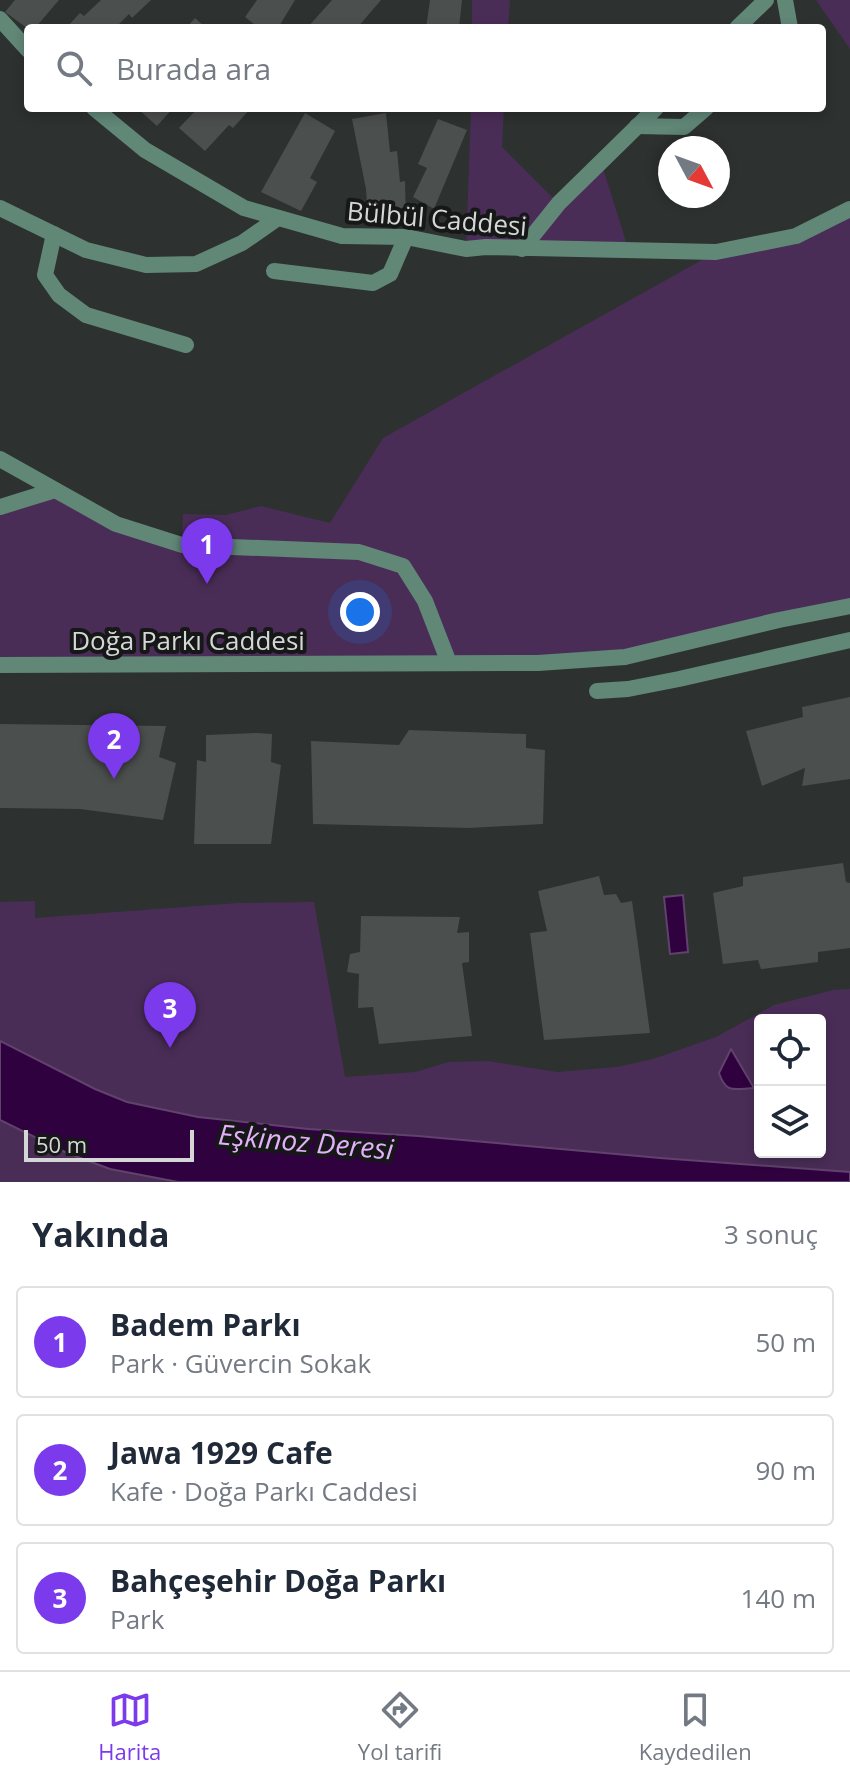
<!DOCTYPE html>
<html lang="tr">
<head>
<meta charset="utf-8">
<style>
	:root { --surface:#fff; --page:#f6f6f7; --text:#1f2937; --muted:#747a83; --line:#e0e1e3; --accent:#7c3aed }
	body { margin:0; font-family:"Open Sans",sans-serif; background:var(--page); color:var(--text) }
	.controls { position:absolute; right:24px; bottom:24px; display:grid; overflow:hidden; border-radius:8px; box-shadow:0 4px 12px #0003 }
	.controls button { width:72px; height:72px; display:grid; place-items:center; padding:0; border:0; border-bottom:2px solid var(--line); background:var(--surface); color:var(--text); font:40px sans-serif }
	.compass { position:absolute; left:658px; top:136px; width:72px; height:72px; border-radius:50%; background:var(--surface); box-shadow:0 4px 12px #0003; rotate:131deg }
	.scale { position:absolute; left:24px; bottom:20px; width:170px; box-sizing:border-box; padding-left:8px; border:4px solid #d4d7d6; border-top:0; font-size:22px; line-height:28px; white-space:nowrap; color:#d4d7d6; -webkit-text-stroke:6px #161817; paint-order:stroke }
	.you { position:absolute; left:360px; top:612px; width:28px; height:28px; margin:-20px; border:6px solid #fff; border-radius:50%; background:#1a73e8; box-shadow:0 0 0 12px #1a73e833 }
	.badge { display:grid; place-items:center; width:52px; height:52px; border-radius:50%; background:var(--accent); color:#fff; font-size:26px; font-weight:700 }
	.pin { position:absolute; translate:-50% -66px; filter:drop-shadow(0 2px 4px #0008) }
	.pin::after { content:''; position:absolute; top:42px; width:28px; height:24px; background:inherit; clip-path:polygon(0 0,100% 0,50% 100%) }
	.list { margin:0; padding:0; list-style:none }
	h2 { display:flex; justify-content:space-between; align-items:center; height:104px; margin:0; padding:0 32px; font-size:34px }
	h2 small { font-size:26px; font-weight:400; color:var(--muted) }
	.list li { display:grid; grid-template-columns:52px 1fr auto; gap:24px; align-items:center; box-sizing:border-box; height:112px; margin:0 16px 16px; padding:0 16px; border:2px solid var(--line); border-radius:8px }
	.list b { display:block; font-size:30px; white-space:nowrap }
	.list p { margin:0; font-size:26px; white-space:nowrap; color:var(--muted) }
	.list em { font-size:26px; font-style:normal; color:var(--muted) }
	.icon { flex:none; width:44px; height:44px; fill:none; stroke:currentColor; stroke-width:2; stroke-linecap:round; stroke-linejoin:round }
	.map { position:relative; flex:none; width:850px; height:1182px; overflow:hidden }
	.search { position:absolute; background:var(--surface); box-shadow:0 4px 12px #0003; left:24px; right:24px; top:24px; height:88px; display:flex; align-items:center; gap:20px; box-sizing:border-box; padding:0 28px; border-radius:8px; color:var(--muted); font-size:30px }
	.sheet { height:488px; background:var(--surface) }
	nav { display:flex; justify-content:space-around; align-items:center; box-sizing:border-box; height:112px; border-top:2px solid var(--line); background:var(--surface); font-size:22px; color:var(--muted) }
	nav a { display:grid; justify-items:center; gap:4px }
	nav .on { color:var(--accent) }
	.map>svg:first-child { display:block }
	.green { fill:#4a2d57; fill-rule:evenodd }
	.water { fill:#2f023f; stroke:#60426c; stroke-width:2 }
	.building { fill:#4b4f4d }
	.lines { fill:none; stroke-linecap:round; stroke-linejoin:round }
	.minor { stroke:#618777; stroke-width:16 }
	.labels { text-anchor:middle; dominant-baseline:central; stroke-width:8; stroke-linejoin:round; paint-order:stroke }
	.street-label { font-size:26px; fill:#d4d7d6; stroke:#161817 }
	.water-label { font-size:28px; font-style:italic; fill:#e2b1f9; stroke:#161817 }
</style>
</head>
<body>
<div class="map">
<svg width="850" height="1182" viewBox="0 0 850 1182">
	<rect width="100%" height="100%" fill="#2d312f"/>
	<!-- green -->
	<g class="green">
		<path d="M472,0h38l-2,28h-36z"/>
		<path d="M816,0h34v49z"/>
		<path d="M471,108h33l-2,39 56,56 43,-41 28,89 -163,-2z"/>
		<path d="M850,209v397l-225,51 -625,8v-158l55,-17 127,54 1,-30 43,1 35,-9 69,17 53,-85 333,-186 80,-16z"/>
		<path d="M35,901v17l203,-15 76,-1 31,175 70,-5 34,-10 39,-1 69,11 60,-5 36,-8 63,-22 58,-32 59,-15 17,-1v193h-850v-280zM760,1020h60v132h-60z"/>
	</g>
	<!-- water -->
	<g class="water">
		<path d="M683,895l5,57 -18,2 -6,-57z"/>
		<path d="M0,1041l95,48 32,13 71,15 110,12 110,7 242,22 190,14v10h-672l-68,-13 -43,-16 -67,-33z"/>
		<path d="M731,1049l23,39c-20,1 -28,6 -35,-15z"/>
	</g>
	<!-- building -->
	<g class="building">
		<path d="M15,0h44l-24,28h-8l-22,-16z"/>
		<path d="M101,0h50l-19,18 -3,-4 -14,14h-49l14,-15 4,3z"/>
		<path d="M257,0h38l-17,28h-19l-14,-11z"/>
		<path d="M332,0h49l-24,28h-50z"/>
		<path d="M430,0h32l-3,28h-33z"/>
		<path d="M195,18l11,10h-20z"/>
		<path d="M137,108h36l-16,18z"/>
		<path d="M198,108h53l-18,20 -4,-3 -24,26 -26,-23z"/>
		<path d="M305,113l30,18 -25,47 7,4 -16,29 -40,-19z"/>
		<path d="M386,113l4,39 7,-1 3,31 5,-1 1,35 -38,6 -2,-33 -14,-70z"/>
		<path d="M438,119l29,11 -33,79 -21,-12 14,-29 -9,-4z"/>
		<path d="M850,697v82l-48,7 3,-18 -43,18 -16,-55 57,-14 -1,-10z"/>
		<path d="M0,724l166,2 -7,31 17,6 -13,57 -83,-11 -80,-1z"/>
		<path d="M409,730l117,4v14l19,2 -2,74 -74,4 -156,-4 -2,-83 88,4z"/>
		<path d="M257,733l15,1 -1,28 10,3 -10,79h-77l3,-84 9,2v-27z"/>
		<path d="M843,863l3,19 4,1v65l-32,4v10l-57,7 -3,-9 -35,4 -10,-71 30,-7v-9z"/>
		<path d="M599,876l5,19 12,-1 5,9 11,-2 18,132 -106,7 -14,-107 17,-2 -9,-40z"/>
		<path d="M361,916l99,1 -3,16 12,-1v30l-7,1 10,73 -93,8 -6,-37 -15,1 1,-34 -12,-2 3,-18 10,-2z"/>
	</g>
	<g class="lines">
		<!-- minor -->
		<g class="minor">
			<path d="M785,0l5,28"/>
			<path d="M0,19l28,31"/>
			<path d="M737,28l29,-28"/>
			<path d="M94,108l51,42 99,58 98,28 64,1 60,12 20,-2 230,5 80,-16 54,-27"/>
			<path d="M637,126l47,1 22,-19"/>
			<path d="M0,208l86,42 60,15 50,-1 46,-21 36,-25"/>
			<path d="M54,234l-9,41 14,20 27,20 100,30"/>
			<path d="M522,249l37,-46 97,-95"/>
			<path d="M274,271l99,12 17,-9 16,-37"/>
			<path d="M0,459l116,65 66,21 177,7 44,14 22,35 24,62"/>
			<path d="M0,507l55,-17"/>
			<path d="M0,665l538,-2 87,-6 154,-37 71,-14"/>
			<path d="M597,691l31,-2 51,-10 171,-39"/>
		</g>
	</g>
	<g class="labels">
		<!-- street labels -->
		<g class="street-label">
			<text transform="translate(437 218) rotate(5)">Bülbül Caddesi</text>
			<text x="188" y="640">Doğa Parkı Caddesi</text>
		</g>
		<!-- water labels -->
		<g class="water-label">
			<text transform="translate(306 1141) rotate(5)">Eşkinoz Deresi</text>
		</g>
	</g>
</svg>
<div class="controls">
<button><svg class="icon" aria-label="locate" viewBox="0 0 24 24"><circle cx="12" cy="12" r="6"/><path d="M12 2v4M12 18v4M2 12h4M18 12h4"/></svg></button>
<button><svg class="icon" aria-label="layers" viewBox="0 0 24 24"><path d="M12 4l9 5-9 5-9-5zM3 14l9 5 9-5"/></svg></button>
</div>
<svg class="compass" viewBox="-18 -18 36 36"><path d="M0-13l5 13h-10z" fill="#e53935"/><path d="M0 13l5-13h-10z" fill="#747a83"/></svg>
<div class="scale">50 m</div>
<div class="you"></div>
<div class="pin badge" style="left:207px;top:584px">1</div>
<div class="pin badge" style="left:114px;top:779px">2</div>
<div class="pin badge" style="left:170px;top:1048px">3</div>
<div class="search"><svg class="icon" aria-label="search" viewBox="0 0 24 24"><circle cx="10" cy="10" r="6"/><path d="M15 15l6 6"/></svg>Burada ara</div>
</div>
<section class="sheet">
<h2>Yakında<small>3 sonuç</small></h2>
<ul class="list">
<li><span class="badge">1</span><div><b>Badem Parkı</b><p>Park · Güvercin Sokak</p></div><em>50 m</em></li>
<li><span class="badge">2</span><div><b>Jawa 1929 Cafe</b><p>Kafe · Doğa Parkı Caddesi</p></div><em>90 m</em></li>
<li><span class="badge">3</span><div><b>Bahçeşehir Doğa Parkı</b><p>Park</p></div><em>140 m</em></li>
</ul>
</section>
<nav>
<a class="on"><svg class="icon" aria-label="map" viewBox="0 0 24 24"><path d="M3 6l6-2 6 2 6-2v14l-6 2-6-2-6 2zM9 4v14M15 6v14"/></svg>Harita</a>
<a><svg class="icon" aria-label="directions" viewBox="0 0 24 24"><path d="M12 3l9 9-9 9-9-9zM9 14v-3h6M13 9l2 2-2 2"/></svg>Yol tarifi</a>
<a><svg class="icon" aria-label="saved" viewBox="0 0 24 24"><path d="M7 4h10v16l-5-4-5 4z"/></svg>Kaydedilen</a>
</nav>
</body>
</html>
